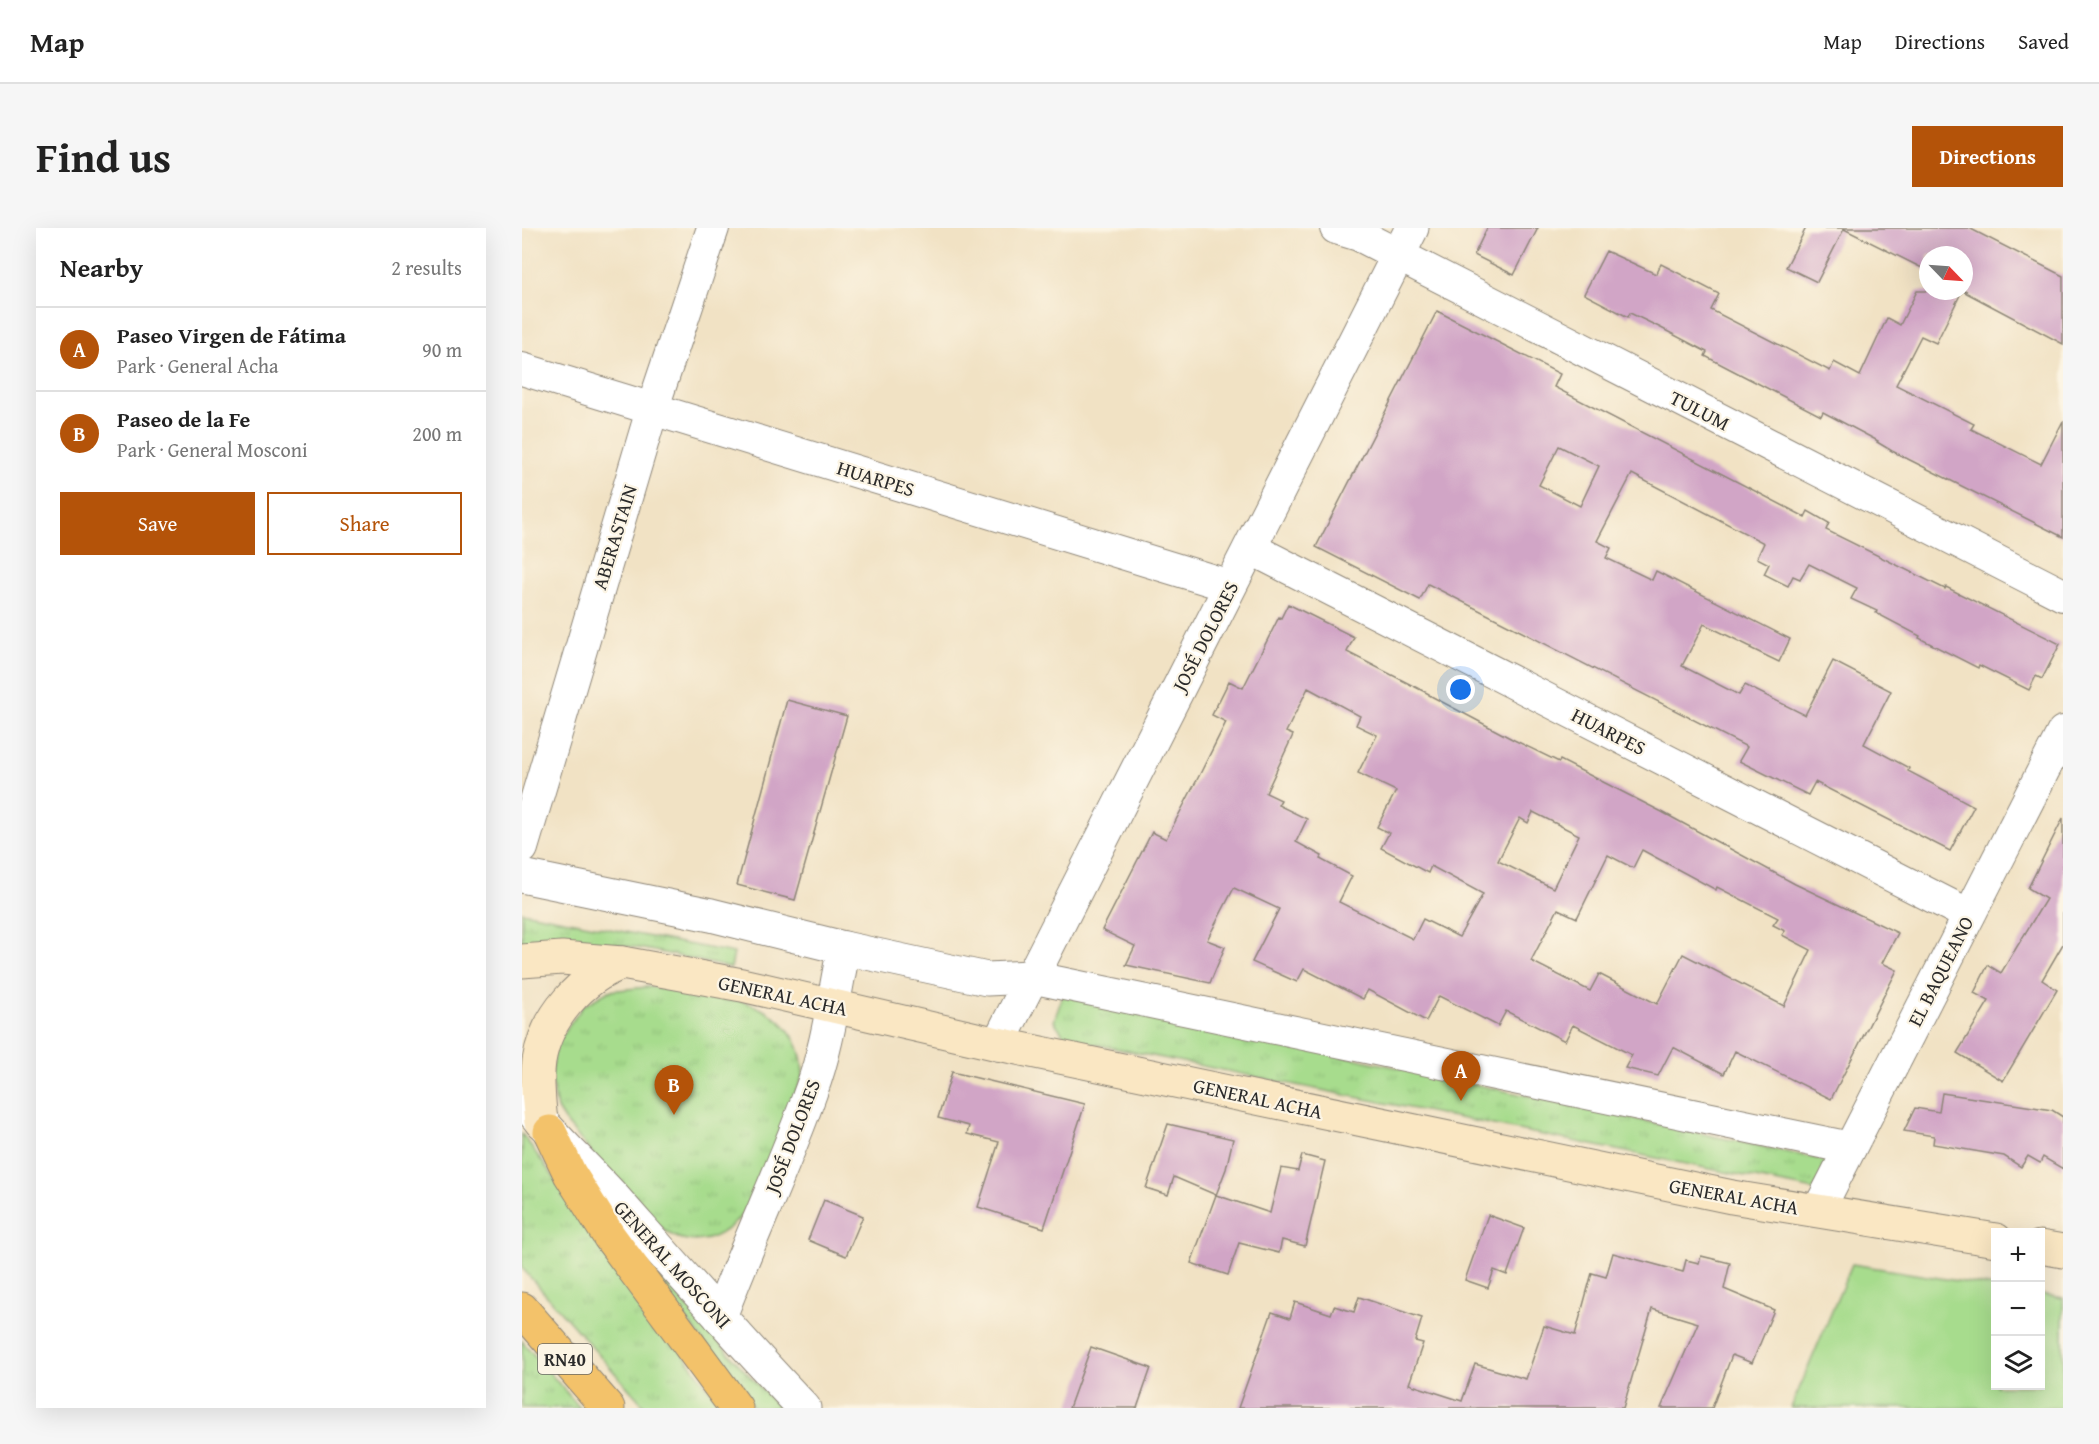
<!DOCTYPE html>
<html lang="en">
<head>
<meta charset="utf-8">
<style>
	:root { --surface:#fff; --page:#f6f6f6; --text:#222; --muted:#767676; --line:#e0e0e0; --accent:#b45309 }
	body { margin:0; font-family:"Gentium Book Plus",serif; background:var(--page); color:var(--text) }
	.controls { position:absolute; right:18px; bottom:18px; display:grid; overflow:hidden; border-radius:0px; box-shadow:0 6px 24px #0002 }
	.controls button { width:54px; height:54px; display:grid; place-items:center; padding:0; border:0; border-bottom:2px solid var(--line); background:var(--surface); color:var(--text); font:30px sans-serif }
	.compass { position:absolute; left:1397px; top:18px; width:54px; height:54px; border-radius:50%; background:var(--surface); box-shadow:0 6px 24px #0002; rotate:115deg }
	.you { position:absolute; left:939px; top:462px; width:21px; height:21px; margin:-15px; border:4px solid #fff; border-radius:50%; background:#1a73e8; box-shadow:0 0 0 9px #1a73e833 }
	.badge { display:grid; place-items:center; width:39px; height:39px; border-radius:50%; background:var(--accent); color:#fff; font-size:20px; font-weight:700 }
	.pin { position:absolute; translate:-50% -50px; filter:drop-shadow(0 2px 3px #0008) }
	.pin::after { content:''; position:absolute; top:32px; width:21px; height:18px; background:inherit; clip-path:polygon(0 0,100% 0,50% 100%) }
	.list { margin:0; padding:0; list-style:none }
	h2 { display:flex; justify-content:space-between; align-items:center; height:78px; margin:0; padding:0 24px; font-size:26px }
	h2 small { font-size:20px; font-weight:400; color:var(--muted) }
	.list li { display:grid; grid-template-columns:39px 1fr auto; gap:18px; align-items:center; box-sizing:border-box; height:84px; padding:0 24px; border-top:2px solid var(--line) }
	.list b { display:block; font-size:22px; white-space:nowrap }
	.list p { margin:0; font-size:20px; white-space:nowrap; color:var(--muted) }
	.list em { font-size:20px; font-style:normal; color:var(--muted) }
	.actions { display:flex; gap:12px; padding:18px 24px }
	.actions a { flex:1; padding:14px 0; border:2px solid var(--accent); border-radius:0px; text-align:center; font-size:21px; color:var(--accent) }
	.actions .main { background:var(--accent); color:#fff }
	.icon { flex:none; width:33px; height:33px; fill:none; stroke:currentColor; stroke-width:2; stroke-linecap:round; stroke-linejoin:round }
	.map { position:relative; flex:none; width:1541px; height:1180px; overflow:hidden; border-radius:0px }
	header { display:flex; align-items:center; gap:36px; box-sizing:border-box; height:84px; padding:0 30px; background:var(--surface); border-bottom:2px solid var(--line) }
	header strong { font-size:28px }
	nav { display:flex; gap:33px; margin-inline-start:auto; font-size:21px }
	.intro { display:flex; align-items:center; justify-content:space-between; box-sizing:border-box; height:144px; padding:0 36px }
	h1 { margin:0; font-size:42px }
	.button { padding:15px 27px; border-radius:0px; background:var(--accent); color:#fff; font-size:21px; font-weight:700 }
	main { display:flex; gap:36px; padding:0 36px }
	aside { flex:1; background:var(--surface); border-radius:0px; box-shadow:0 6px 24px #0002 }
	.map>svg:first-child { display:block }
	.grass { fill:url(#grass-tufts); stroke:#69845c; stroke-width:1.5 }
	.garden { fill:#a7dc8d; stroke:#69845c; stroke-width:1.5 }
	.building { fill:#d1a5c6; fill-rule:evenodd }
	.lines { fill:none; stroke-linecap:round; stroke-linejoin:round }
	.minor-casing { stroke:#8e8678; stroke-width:34 }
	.tertiary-casing { stroke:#8e8678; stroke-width:35 }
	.secondary-casing { stroke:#8e8678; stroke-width:35 }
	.motorway-casing { stroke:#8e8678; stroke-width:35 }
	.minor { stroke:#fff; stroke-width:32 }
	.tertiary { stroke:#fff; stroke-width:33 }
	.secondary { stroke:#fae7c3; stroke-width:33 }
	.motorway { stroke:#f3c26a; stroke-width:33 }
	.labels { text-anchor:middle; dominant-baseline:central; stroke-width:4.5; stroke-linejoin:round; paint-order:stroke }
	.shield { fill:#fcf5e5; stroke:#6a6863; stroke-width:1.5 }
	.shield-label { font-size:18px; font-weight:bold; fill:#2b2b2b }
	.street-label { font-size:20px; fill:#2b2b2b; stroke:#fcf5e5 }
</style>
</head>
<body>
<header>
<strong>Map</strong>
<nav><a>Map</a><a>Directions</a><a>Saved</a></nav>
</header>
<div class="intro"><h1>Find us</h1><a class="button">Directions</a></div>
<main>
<aside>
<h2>Nearby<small>2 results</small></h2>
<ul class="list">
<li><span class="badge">A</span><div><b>Paseo Virgen de Fátima</b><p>Park · General Acha</p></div><em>90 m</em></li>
<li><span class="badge">B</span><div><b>Paseo de la Fe</b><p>Park · General Mosconi</p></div><em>200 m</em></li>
</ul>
<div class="actions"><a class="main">Save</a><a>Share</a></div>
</aside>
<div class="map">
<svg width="1541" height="1180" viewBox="0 0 1541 1180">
	<defs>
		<pattern id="grass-tufts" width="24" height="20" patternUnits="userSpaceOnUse" patternTransform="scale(1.5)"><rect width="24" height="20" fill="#a7dc8d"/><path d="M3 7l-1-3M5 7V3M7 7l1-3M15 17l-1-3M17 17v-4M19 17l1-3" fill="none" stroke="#90bd7a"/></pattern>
	</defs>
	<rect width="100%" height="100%" fill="#fcf5e5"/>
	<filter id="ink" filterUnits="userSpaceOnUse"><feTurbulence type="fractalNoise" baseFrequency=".0167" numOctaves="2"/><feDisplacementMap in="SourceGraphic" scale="12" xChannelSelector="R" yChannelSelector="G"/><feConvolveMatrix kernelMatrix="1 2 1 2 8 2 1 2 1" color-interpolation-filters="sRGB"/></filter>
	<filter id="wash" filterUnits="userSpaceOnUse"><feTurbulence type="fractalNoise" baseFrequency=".008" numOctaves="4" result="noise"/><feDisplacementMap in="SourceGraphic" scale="24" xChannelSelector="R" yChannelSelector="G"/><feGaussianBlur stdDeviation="1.35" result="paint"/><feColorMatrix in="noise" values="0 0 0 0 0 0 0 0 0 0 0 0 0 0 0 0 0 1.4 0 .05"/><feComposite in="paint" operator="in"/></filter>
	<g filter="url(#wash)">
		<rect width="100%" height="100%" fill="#f1e2c4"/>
		<!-- grass -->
		<g class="grass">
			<path d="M0,684l212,41 -3,15c-70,-16 -136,-34 -209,-25z"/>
			<path d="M125,759c61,5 155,8 156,88l-51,126c-16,26 -43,49 -76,36 -10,-4 -18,-13 -25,-20 -32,-30 -59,-64 -87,-97l-7,-11 -6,-32 5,-33 27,-38 26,-15z"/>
			<path d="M541,767l765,166 -14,29 -740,-150 -11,-6 -9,-13z"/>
			<path d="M0,906l201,274h-77l-124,-140z"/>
			<path d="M86,988l107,122 64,70h-25z"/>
			<path d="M0,1113l58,67h-58z"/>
		</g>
		<!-- garden -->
		<path class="garden" d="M1330,1036l143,23 1,99h44l1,-92 22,4v110h-272z"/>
		<g id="blocks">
			<!-- building -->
			<g class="building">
				<path d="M965,0h51l-24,47 -40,-20z"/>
				<path d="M1284,0h163l94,48v68l-100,-53h4l-3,-1v-35h-36v16l-84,-42 -27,53 -31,-15z"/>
				<path d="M1084,23l50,23 5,-10 58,30 -8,16 119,61 4,-9 26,14 27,-58 13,7 17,-34h45l-26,52 -15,-7 -25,49 78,39 -3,5 70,35 22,-43v116l-171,-86 -15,-9 1,-1 -55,-29 -2,4 -89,-46 -27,-14 2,-4 -46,-24 -31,-15 -2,4 -44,-23z"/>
				<path d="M915,83l123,63 -6,13 251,130 3,-6 21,12 -3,7 119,59 1,-2 114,57 -18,35 -6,-3 -7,14 -50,-25 -1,3 -59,-30 1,-2 -44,-23 1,-2 -26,-12 6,-11 -48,-24 -9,15 -7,-3 -5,10 -24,-12 5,-10 -12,-6 7,-15 -132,-69 -35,67 14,7 -5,10 46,22 4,-9 134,68 -11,23 -29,-14 1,-1 -47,-23 -22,42 57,29 6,-10 60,30 28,-54 58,30 -27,53 45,24 -1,3 66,35 -24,45 -135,-69 -7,13 -69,-34 8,-14 -319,-163 -8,16 -104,-53zM1037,218l40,20 -19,40 -41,-21z"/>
				<path d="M766,376l66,33 -7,15 82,42v1l85,45 45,22 1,-2 102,52 133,72 103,49 -16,30 15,7 -66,129 -96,-48 -11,23 -51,-27 -15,29 -33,-8 7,-13 -59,-30 -8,16 -59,-30 -8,15 -59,-30 -13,25 -58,-31 -5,9 -59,-30 -7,13 -45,-20 27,-53 -45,-21 -27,52 18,7 -15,36 -84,-18 9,-19 -33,-16 50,-98 14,7 33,-63 27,-54 -14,-7 17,-34 14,7 36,-71 2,1zM786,460l52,28 -4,9 21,10 -19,38 38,18 -19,36 12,6 -8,15 47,25 3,-7 52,28 -24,43 -36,-18 -10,20 -74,-37 13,-26 -32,-17 2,-3 -26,-14 11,-23 -29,-14 3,-5 -15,-7 27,-58 -7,-3zM1011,584l46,23 -26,53 -55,-27 22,-43 8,5zM1120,622l74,40 1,-3 61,31 -5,7 12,6 -3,4 29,15 -27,56 -101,-52 -26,50 -58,-30 -9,17 -59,-30 27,-52 19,9 31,-63 25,13z"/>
				<path d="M265,472l60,16 -52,184 -58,-15z"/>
				<path d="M1541,590v126l-21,36 15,10 -54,91 -46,-28 32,-52 -15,-8 14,-28 13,8 45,-74 -18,-11z"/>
				<path d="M430,844l133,32 -41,124 -66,-21 21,-65 -32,-8 2,-8 -31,-8z"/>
				<path d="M1420,865l110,17 11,7v52l-20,-12 -3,6 -12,-7 -7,11 -17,-11 -71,-12 1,-8 -30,-5 11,-23 24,4z"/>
				<path d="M646,896l65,15 -7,30 -10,26 -42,-18 -6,18 -22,-7z"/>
				<path d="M780,927l23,6 -20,85 -23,-6 -3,13 -40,-10 -11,32 -37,-12 25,-68 54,18 11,-45 17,3z"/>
				<path d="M302,972l39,16 -17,40 -38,-16z"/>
				<path d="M966,987l36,13 -17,47 -13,-5 -6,18 -23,-8z"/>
				<path d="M1091,1025l70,19 3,-12 13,3 2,-7 29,7 -6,26 50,21 -22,53 -20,-8 -20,53h-51l37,-85 -46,-14 -29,99h-385l34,-96 18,6 5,-16 36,12 3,-8 20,6 5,-15 63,21 -7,23 8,2 -14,41 53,17 13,-37 51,15 18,-53 31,9 17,-62 14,4z"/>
				<path d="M569,1119l60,21 -14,40h-68z"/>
			</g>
		</g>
	</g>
	<g filter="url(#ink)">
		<use href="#blocks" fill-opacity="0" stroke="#8e8678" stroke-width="1.5"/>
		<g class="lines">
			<defs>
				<g id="minor">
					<path d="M814,0l23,7 704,360"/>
					<path d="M0,141l708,217"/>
					<path d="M728,320l719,367"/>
					<path d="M0,620l130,-438 61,-182"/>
					<path d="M509,749l819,171"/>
					<path d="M1296,983l245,-479"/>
				</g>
				<g id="tertiary">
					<path d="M0,648l189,39 133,33 143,31 44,-2"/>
					<path d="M476,816l414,-816"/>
					<path d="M0,871c29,36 63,67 94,101 62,70 123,140 188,208"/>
					<path d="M198,1089c28,-76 64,-149 91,-226 17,-45 23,-96 33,-143"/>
				</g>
				<g id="secondary">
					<path d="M0,733l40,-3 60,5 120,22 256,59 734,153 264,43"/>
					<path d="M19,894c-2,-20 -5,-41 -2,-61 7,-44 42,-83 83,-98"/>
					<path d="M1518,1019l23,4"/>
				</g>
				<g id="motorway">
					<path d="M28,904l20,42 39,62 127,172"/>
					<path d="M0,1081l86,99"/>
				</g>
			</defs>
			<!-- minor casing -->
			<use href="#minor" class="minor-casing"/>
			<!-- tertiary casing -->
			<use href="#tertiary" class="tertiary-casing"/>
			<!-- secondary casing -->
			<use href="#secondary" class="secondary-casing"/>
			<!-- motorway casing -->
			<use href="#motorway" class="motorway-casing"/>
			<!-- minor -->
			<use href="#minor" class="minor"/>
			<!-- tertiary -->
			<use href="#tertiary" class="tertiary"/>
			<!-- secondary -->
			<use href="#secondary" class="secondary"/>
			<!-- motorway -->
			<use href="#motorway" class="motorway"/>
		</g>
	</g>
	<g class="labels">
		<!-- shield labels -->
		<rect class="shield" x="16" y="1116" width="54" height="30" rx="4.5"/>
		<g class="shield-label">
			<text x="43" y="1131">RN40</text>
		</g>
		<!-- street labels -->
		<g class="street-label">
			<text transform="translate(1178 182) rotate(27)">TULUM</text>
			<text transform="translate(354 250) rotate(17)">HUARPES</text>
			<text transform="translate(92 309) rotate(-73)">ABERASTAIN</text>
			<text transform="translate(683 408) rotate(-63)">JOSÉ DOLORES</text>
			<text transform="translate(1087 503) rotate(27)">HUARPES</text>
			<text transform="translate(1418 743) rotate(-63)">EL BAQUEANO</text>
			<text transform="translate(261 767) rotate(12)">GENERAL ACHA</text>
			<text transform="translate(736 870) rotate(12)">GENERAL ACHA</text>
			<text transform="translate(270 908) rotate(-69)">JOSÉ DOLORES</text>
			<text transform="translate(1212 968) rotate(10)">GENERAL ACHA</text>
			<text transform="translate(151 1036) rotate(48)">GENERAL MOSCONI</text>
		</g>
	</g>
</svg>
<div class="controls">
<button>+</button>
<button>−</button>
<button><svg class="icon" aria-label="layers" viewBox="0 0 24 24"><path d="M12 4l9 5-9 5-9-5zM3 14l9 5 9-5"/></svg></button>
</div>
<svg class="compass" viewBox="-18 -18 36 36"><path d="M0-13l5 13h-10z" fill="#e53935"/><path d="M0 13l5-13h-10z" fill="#767676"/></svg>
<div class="you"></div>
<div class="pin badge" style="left:939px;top:873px">A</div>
<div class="pin badge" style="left:152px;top:887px">B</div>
</div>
</main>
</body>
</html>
